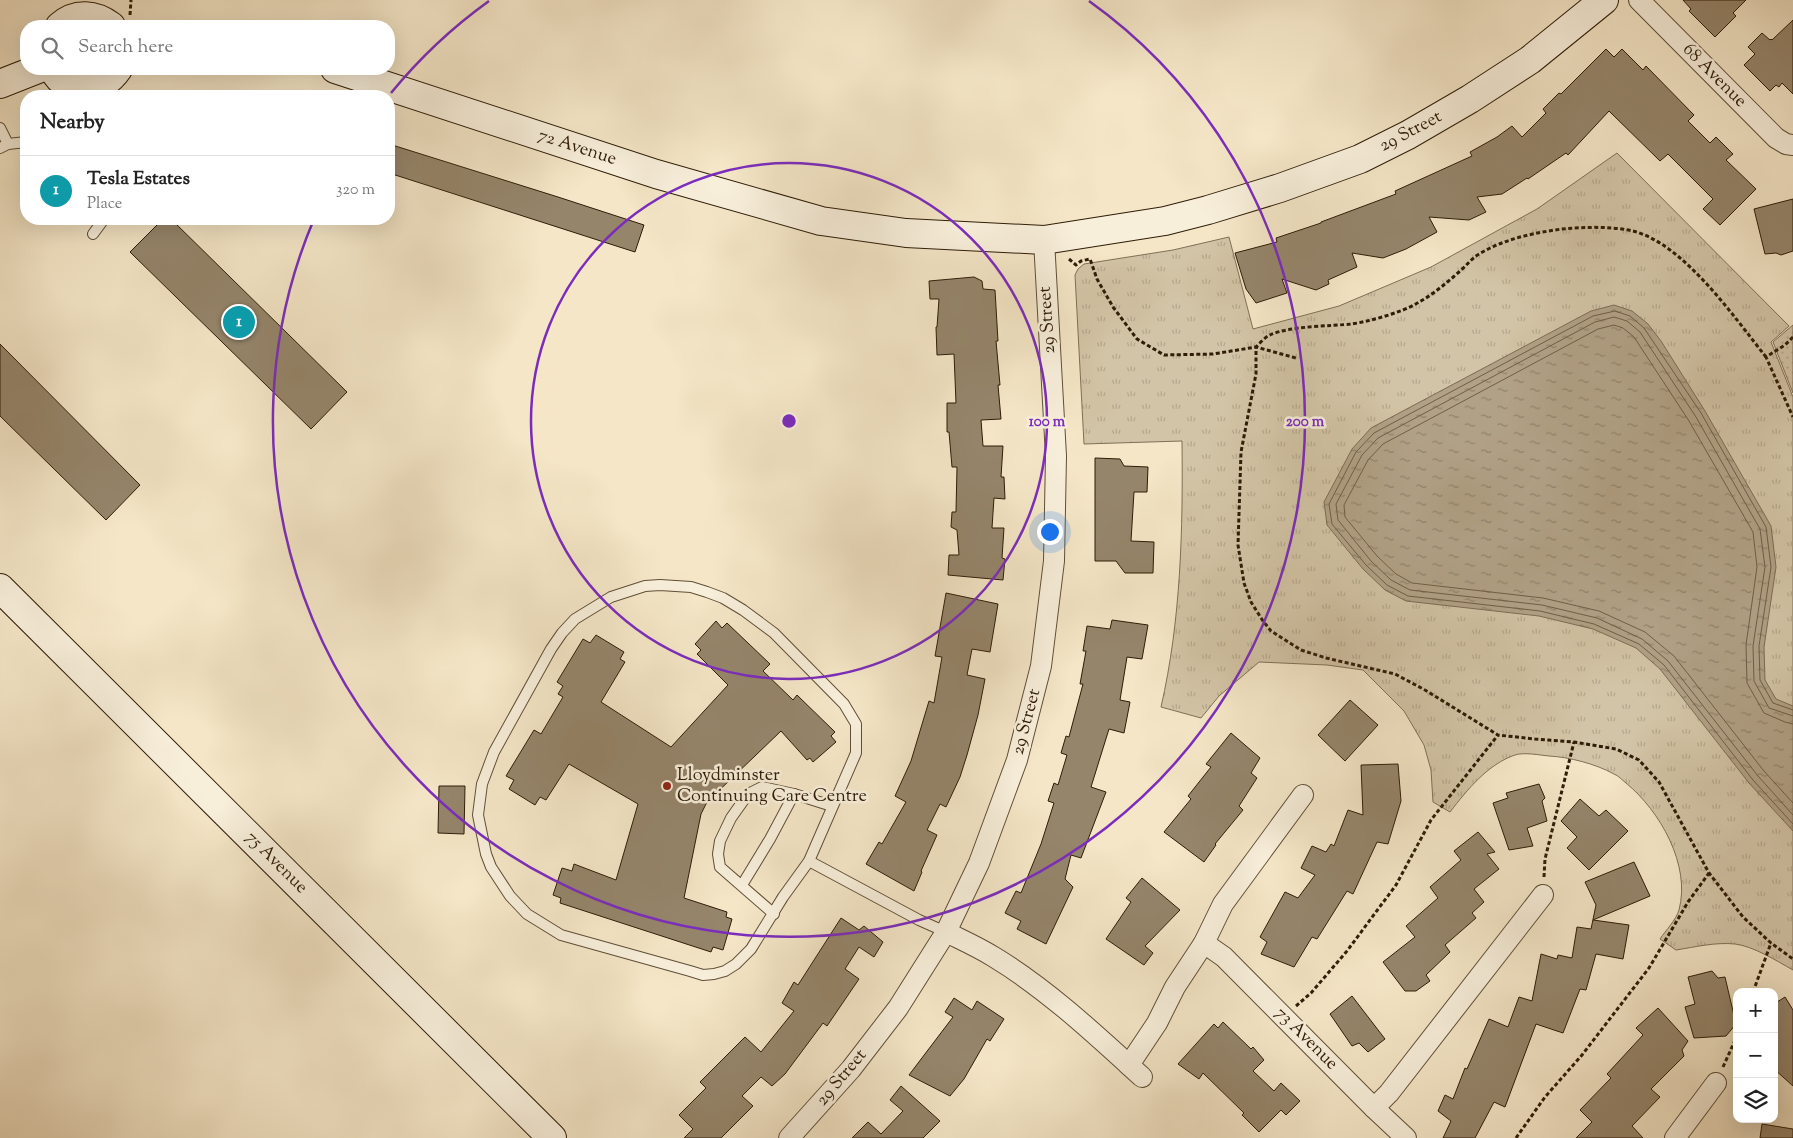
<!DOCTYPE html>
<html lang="en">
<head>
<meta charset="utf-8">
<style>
	:root { --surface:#fff; --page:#f6f6f6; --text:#222; --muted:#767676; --line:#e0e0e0; --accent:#8f2418 }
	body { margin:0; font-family:"Sorts Mill Goudy",serif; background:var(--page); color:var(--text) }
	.controls { position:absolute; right:15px; bottom:15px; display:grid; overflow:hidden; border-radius:10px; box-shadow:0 5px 20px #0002 }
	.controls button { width:45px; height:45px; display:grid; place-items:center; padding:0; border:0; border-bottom:1px solid var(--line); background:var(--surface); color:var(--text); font:25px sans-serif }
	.you { position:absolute; left:1049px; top:531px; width:18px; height:18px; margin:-12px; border:4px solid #fff; border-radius:50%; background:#1a73e8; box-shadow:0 0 0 8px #1a73e833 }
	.badge { display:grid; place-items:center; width:32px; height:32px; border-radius:50%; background:var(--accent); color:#fff; font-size:16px; font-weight:700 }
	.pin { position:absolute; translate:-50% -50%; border:2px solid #fff; box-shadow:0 1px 5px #0006 }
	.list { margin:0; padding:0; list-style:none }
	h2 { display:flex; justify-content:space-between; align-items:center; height:65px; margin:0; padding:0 20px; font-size:21px }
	h2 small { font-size:16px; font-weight:400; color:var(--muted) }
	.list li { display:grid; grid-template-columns:32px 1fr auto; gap:15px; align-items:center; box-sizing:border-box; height:70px; padding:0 20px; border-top:1px solid var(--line) }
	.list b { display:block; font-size:19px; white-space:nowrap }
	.list p { margin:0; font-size:16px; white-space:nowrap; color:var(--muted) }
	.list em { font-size:16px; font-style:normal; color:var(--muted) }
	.icon { flex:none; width:28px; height:28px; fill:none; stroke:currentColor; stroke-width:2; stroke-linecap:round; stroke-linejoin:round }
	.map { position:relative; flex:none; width:1793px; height:1138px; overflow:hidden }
	.search { position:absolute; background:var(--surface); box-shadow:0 5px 20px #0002; left:20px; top:20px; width:375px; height:55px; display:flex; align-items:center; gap:12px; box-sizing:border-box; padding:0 18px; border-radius:20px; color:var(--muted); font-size:19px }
	.panel { position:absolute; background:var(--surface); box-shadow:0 5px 20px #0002; left:20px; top:90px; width:375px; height:135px; border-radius:20px }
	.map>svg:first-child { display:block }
	.grass { fill:url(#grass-dots); stroke:#807056 }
	.park { fill:url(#park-tufts); stroke:#807056 }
	.water { fill:url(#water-ripples); stroke:#7d6c53 }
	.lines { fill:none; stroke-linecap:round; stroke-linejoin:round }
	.shore { stroke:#705e46; stroke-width:1 }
	.building { fill:#95856b; stroke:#2e1c07 }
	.lane-casing { stroke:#604e37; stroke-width:12 }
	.street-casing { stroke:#604e37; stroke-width:22 }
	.secondary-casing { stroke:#2e1c07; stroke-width:30 }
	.path { stroke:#2e1c07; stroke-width:3; stroke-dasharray:4 2.5; stroke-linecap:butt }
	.lane { stroke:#f8efdb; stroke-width:10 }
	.street { stroke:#f8efdb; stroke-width:20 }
	.secondary { stroke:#f8efdb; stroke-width:28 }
	.ring { fill:none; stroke:#7b2cbf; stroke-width:2.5 }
	.poi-dot { fill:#8f2418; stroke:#f8efdb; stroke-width:2 }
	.labels { text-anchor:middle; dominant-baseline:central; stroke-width:5; stroke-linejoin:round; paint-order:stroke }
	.street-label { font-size:18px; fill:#2e1c07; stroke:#f8efdb }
	.poi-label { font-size:18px; fill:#2e1c07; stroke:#f8efdb; text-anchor:start }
	.centre { fill:#7b2cbf; stroke:#f8efdb; stroke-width:2.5 }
	.ring-label { font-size:15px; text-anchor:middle; font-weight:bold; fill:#7b2cbf; stroke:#f8efdb; stroke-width:5; stroke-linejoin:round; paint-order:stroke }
</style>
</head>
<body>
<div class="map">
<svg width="1793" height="1138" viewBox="0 0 1793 1138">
	<defs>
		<pattern id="grass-dots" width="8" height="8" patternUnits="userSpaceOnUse" patternTransform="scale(1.25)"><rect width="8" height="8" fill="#d2c4a6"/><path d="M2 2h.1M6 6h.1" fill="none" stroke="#b5a88d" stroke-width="1.8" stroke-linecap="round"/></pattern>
		<pattern id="park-tufts" width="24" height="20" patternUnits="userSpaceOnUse" patternTransform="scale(1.25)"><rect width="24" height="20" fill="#d2c4a6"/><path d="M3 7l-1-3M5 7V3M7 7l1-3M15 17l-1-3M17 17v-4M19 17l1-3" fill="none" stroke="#b5a88d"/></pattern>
		<pattern id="water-ripples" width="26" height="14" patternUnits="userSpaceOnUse" patternTransform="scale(1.25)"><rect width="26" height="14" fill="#b1a186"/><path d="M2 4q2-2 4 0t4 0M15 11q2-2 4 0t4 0" fill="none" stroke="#90826c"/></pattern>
	</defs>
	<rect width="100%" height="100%" fill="#f4e6c7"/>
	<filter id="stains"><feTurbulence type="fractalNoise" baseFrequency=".004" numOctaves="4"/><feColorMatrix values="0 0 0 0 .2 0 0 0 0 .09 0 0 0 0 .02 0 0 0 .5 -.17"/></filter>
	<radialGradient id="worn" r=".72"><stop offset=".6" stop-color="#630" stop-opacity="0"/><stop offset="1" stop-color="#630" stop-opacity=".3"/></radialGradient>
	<!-- grass -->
	<path class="grass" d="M1793,325v68l-20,-51z"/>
	<!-- park -->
	<path class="park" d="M1617,153l172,173 -18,16 22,55v573c-16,-9 -40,-24 -58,-26 -20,-2 -40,3 -59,6l-16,-11c6,-9 16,-19 19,-29 12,-45 -19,-99 -53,-127 -4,-3 -7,-7 -12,-9 -18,-10 -45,-17 -65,-18 -10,-1 -25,-4 -34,-1 -27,9 -48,35 -65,57l-17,-10 -2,-32 -7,-25 -20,-34 -41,-41 -36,-5 -68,-3 -40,34 -18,22 -40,-11c20,-87 22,-177 21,-266l-98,3 -9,-169 3,-6 6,-5 89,-14 56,-13 24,92 86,-23 92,-39 106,-58z"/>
	<!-- water -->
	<path class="water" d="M1614,305l18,6 16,13 13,17 44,70 66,115 5,41 -12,80 1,33 11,19 17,7v125l-44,-48 -89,-114 -24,-21 -43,-19 -54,-13 -133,-15 -21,-11 -22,-21 -36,-44 -3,-23 28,-53 19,-21 220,-117z"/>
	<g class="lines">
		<!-- shore -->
		<g class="shore">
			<path d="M1793,710l-20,-7 -13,-23 -1,-34 12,-79 -5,-40 -65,-114 -57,-85 -14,-12 -15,-5 -22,5 -219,117 -18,19 -27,52 3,20 34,41 21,20 21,11 132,15 54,13 45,20 25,21 89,115 40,44"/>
			<path d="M1793,716l-24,-8 -15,-27 -1,-35 12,-79 -5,-38 -64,-112 -56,-85 -13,-11 -13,-4 -19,5 -217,116 -16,17 -26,49 2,16 33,41 20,19 19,10 132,15 55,13 45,21 26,22 90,115 35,39"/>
			<path d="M1793,724l-8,-2 -21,-9 -17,-30 -1,-38 11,-78 -4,-35 -64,-111 -55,-84 -11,-9 -9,-3 -16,4 -215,115 -15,16 -24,45 1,12 32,39 19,18 16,9 131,15 56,13 46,21 29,24 90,115 29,32"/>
		</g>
	</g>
	<!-- building -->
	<g class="building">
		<path d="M1683,0h63l-13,13 3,3 -21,21 -26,-26 2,-2z"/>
		<path d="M1793,20v74l-11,-11 -3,4 -3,-2 -6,6 -26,-26 11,-11 -7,-7 14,-14 8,7 1,-1 1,1z"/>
		<path d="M1606,49l8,8 8,-8 21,21 3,-4 48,49 -6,6 22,22 6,-6 17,17 -7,6 30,29 -36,36 -17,-16 10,-10 -45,-45 -8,7 -51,-50 -41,44 -2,-2 -38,26 -1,-1 -25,16 -25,3 9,15 -17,8 -40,-3 8,15 -31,17 -23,9 -31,-5 5,14 -29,13 1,4 -13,6 -34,-11 5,14 -31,10 -10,-14 -11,-36 42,-11 -1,-4 45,-15v-1l75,-28 -1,-3 77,-35 -2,-4 27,-15 15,-11 10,11 24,-24 -3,-4 16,-16 2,1z"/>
		<path d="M389,144l169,53 86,28 -9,27 -246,-79z"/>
		<path d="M1793,199v52l-12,4 -5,-2 -11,1 -11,-45z"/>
		<path d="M163,219h8l176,173 -36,37 -181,-177z"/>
		<path d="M974,277l8,4 1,8 12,1 3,51h-2l4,44h-2l3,34 -20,1 2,26h20l-2,31h3l1,22 -11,-1 -2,30h12l-2,30 3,1 -2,21 -55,-5 1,-20h10l-2,-25 -6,-3 1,-15h4l1,-45h-5l-3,-35h-2v-29h9l-2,-49 -17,1 -1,-28h1l2,-28h-9l-1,-18z"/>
		<path d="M0,344l140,141 -34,35 -106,-104z"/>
		<path d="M1095,458l25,1 4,7 24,1 -1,25h-13l-3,49 23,1 -1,31h-28l-9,-12h-21z"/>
		<path d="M946,593l52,11 -8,48 -18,-3 -5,26 18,4 -7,36 -11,40 -7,22 -14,30 -6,-3 -13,26 10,5 -16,36 1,1 -8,19 -48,-27 13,-22 3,2 24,-42 -11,-6 16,-35 18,-60 5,2 8,-46 -7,-1z"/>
		<path d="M1112,620l36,5 -6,34 -15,-2 -7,43 10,2 -6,31 -15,-4 -18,58 15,5 -25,66 -10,-3 -6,24 8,8 -27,57 -29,-15 4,-8 -16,-8 11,-22 5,2 20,-49 13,-41 -6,-2 6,-18 4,2 9,-30 -6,-2 5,-17 3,1 14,-53h-3l6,-33h-3l4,-25 23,3z"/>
		<path d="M716,621l6,7 5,-5 43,41 -7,7 30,29 4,-5 38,37 -4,4 5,6 -23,20 -3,-4 -3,2 -26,-29 -74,71 -6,12 -17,84 43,14 -1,5 6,2 -9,31 -10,-3 -2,5 -151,-49 1,-5 -8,-3 9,-27 10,3 2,-7 42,16 22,-76 -69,-40 -23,36 -6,-3 -5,8 -26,-16 5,-9 -8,-4 28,-46 7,4 22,-37 -5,-3 5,-8 -6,-4 26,-43 7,4 6,-8 28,17 -4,7 5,3 -24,40 70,45 57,-62 -31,-31 4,-4 -6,-6z"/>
		<path d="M1350,700l28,25 -33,36 -27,-26z"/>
		<path d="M1231,733l29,25 -9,15 6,5 -18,28 4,4 -28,34 1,1 -12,17 -40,-30 27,-33 -3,-3 23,-29 -5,-3z"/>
		<path d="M1398,764l3,37 -13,43 -11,-2 -24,52 -6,-3 -30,48 -5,-2 -18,30 -33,-13 6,-12 -7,-5 25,-45 13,6 17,-23 -14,-7 11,-22 14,6 5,-8 3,2 14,-36 15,5 -2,-50z"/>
		<path d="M1539,784l6,14 -3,3 5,20 -20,7 6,18 -24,4 -16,-47 15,-5 -2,-5z"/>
		<path d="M439,786h26l-1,48 -26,-1z"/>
		<path d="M1580,799l19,17 7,-6 22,21 -39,39 -22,-22 10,-11 -16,-16z"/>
		<path d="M1478,832l17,20 -8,2 12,15 -25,20 10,13 -12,11 4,5 -31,27 5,7 -24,23 4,6 -14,10h-11l-22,-29 32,-25 -9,-11 32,-28 -8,-11 31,-27 -7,-9z"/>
		<path d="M1634,862l16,34 -57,24 36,5 -6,34 -27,-5 -10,36 -6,-1 -17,44 -27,-9 -31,83 -11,-5 -19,36h-32l8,-17 -13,-10 7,-16 8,4 12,-31 2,1 22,-50 19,8 11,-30 13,4 9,-47 16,5 1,-4 14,3 5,-31 14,2 5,-24 -11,-23z"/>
		<path d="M1142,878l38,32 -35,36 8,7 -9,12 -38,-26 25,-37 -5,-4z"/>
		<path d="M841,918l18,12 5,-4 19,16 -9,15 -15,-10 -14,22 14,10 -32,47 -4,-3 -38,51 -13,12 -11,-9 -19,19 11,10 -32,32h-37l9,-9 -14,-14 27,-27 -6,-6 45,-45 16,15 33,-41 -12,-8 12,-21 4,3z"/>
		<path d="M1712,971l6,7 7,-1 11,47 -10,12 -32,2 -9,-31 10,-3 -7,-27z"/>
		<path d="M1352,996l33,43 -17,13 -9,-9 -7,3 -22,-32z"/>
		<path d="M1785,997l8,13v76l-19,-17v-65z"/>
		<path d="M954,998l18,12 5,-9 27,18 -14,22 -3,-2 -23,40 -14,17 -41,-21 44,-58 -8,-5z"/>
		<path d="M1658,1008l30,33 -6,9 2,6 -33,33 9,8 -28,29 11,12h-67l16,-16 -12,-12 31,-32 -4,-4 36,-39 -7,-7z"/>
		<path d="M1223,1022l28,27 2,-2 11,13 -11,11 21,20 7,-8 19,18 -14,14 -5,-5 -22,22 -17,-17 2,-2 -41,-40 -4,6 -21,-15 36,-40 4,4z"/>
		<path d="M901,1086l39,35 -17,17h-71l16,-16 13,12 22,-23 -13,-11z"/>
		<path d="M1762,1124l31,5v9h-33z"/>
	</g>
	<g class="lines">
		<defs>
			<g id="lane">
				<path d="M0,128l8,16"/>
				<path d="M0,148l8,-4 18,-2"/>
				<path d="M93,234l11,-15"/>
				<path d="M660,585l31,2 16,5 16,6 20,12 31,23 70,71 12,20v29l-47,108 -26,36 -32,52 -15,15 -11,7 -11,3 -11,1 -13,-4 -129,-36 -34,-21 -17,-18 -19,-29 -5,-13 -8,-39 4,-31 12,-32 57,-103 11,-16 13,-14 36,-22 34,-11z"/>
				<path d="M809,861l110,59 27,12"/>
				<path d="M742,885l28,-46 24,-45"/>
				<path d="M774,914l-54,-47 -2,-13 2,-13 11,-23 17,-24 14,-7 32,7 38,12"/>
			</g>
			<g id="street">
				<path d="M1639,0l137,138 10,6 7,1"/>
				<path d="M946,932c16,8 32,15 48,25 53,32 102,78 148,120"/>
				<path d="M1204,943l20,14 150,151 32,30"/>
				<path d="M1129,1065l28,-42 18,-36 29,-44 19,-39 80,-109"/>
				<path d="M1374,1108l15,-15 154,-198"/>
				<path d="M789,1138l62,-69 47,-61 48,-76 33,-69 38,-103 24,-94 13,-105 2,-105 -12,-216"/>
				<path d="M1675,1138l41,-55"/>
			</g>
			<g id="secondary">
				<path d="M60,26c16,-14 35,-12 51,0"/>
				<path d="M53,69c15,29 49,24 65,0"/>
				<path d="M335,69l321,105 165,47 85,12 138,7 121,-19 43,-11 72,-22 80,-29 48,-24 62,-36 60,-39 74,-60"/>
				<path d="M0,84l38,-15"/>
				<path d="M0,588l552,550"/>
			</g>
		</defs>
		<!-- lane casing -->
		<use href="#lane" class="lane-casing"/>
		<!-- street casing -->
		<use href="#street" class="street-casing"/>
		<!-- secondary casing -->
		<use href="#secondary" class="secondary-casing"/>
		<!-- path -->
		<g class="path">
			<path d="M130,15l1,-15"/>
			<path d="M1069,259l7,6 5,-4 9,-2 7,20 16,28 24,32 27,16 49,-1 43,-7 40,11"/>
			<path d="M1793,337l-8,8 -19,12 27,60"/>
			<path d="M1766,357c-32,-40 -82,-113 -133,-126 -23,-5 -48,-4 -71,-2 -29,4 -58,10 -83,25 -8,5 -13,12 -20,18 -17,15 -34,29 -56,38 -16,6 -33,11 -51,14 -21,2 -63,2 -82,11 -5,2 -10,8 -14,12v27l-15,78 -3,93 6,38 7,19 12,19 8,10 30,19 25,8 69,16 30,16 73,45 37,4 39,3 42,7 23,11 20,22 50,91 34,44 28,26 22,16"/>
			<path d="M1544,877l1,-18 29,-117"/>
			<path d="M1753,992l18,-49"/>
			<path d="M1296,1006l15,-13 36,-42 49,-66 35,-65 67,-85"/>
			<path d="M1723,1067l14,-31"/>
			<path d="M1516,1138l29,-41 37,-42 67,-87 39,-66 21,-29"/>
		</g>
		<!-- lane -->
		<use href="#lane" class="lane"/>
		<!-- street -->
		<use href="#street" class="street"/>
		<!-- secondary -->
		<use href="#secondary" class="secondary"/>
	</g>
	<!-- distance rings -->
	<g class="ring">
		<circle cx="789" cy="421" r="258"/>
		<path d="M391 93A516 516 0 0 1 489 1M1089 1A516 516 0 1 1 314 219"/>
	</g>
	<!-- markers -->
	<circle class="poi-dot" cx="667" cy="786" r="5"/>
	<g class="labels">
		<!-- street labels -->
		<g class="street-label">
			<text transform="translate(1714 76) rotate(45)">68 Avenue</text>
			<text transform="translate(1411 132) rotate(-28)">29 Street</text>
			<text transform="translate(577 148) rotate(18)">72 Avenue</text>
			<text transform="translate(1048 320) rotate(-94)">29 Street</text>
			<text transform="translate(1027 722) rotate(-75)">29 Street</text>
			<text transform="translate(276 863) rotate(45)">75 Avenue</text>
			<text transform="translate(1306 1039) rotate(45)">73 Avenue</text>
			<text transform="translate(842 1078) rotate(-50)">29 Street</text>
		</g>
		<!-- poi labels -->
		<g class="poi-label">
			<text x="677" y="776">Lloydminster<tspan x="677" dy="21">Continuing Care Centre</tspan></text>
		</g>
	</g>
	<circle cx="789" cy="421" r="8" class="centre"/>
	<g class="ring-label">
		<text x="1047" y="426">100 m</text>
		<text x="1305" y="426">200 m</text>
	</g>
	<rect width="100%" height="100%" filter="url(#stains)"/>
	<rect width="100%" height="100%" fill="url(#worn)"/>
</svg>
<div class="controls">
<button>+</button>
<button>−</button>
<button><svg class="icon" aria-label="layers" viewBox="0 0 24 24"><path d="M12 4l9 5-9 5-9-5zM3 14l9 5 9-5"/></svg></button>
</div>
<div class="you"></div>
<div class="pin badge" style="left:239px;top:322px;background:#0f9aa8">1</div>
<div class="search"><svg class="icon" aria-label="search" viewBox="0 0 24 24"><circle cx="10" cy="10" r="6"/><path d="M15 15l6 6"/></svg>Search here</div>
<section class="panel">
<h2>Nearby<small></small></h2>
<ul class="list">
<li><span class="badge" style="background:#0f9aa8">1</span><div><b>Tesla Estates</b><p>Place</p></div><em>320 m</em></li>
</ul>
</section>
</div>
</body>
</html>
